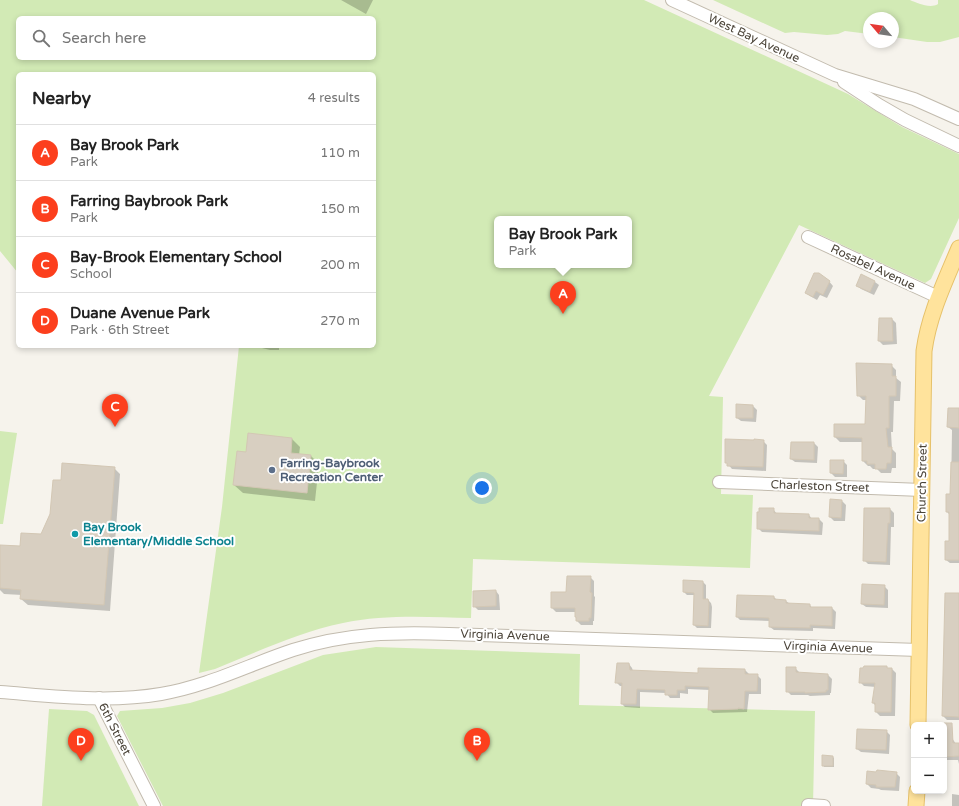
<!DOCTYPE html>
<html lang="en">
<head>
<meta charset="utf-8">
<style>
	:root { --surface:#fff; --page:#f2f2f2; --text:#222; --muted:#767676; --line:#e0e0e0; --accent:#fc3f1d }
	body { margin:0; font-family:"Varela Round",sans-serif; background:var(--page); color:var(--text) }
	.controls { position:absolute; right:12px; bottom:12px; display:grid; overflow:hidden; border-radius:6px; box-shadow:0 2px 6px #0003 }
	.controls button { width:36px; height:36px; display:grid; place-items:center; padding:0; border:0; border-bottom:1px solid var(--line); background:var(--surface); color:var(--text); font:20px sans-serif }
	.compass { position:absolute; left:863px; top:12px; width:36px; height:36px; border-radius:50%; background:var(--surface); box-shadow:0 2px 6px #0003; rotate:299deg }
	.you { position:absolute; left:482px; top:488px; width:14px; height:14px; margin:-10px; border:3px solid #fff; border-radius:50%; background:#1a73e8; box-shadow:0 0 0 6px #1a73e833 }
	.badge { display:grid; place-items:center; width:26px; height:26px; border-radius:50%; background:var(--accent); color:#fff; font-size:13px; font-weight:700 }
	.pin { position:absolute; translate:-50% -33px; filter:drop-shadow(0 1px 2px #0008) }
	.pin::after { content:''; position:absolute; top:21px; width:14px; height:12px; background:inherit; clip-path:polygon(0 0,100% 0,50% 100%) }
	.popup { position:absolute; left:494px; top:216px; width:138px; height:52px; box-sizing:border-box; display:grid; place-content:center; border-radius:6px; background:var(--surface); filter:drop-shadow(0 1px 3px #0005); font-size:13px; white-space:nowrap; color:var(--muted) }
	.popup b { font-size:15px; color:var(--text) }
	.popup::after { content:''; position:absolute; left:50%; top:100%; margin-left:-8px; border:8px solid transparent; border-top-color:var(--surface) }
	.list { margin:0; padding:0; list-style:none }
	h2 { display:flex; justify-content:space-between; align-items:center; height:52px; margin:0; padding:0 16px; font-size:17px }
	h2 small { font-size:13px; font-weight:400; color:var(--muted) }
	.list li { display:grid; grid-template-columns:26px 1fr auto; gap:12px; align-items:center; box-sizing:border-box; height:56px; padding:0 16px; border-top:1px solid var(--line) }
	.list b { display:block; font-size:15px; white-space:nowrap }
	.list p { margin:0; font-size:13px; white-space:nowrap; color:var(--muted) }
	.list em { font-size:13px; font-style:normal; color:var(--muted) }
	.icon { flex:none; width:22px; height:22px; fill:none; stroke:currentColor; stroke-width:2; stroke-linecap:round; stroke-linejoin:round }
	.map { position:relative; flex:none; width:959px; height:806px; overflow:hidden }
	.search { position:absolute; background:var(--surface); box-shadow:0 2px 6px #0003; left:16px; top:16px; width:360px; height:44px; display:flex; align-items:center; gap:10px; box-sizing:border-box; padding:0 14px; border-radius:6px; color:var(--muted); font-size:15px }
	.panel { position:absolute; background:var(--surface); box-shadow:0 2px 6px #0003; left:16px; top:72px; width:360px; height:276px; border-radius:6px }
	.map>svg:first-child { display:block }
	.green { fill:#d2eab5; fill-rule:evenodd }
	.shadow { fill:#0003 }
	.building { fill:#d8cfc1; stroke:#d3c7b4 }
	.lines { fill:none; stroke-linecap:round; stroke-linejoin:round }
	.minor-casing { stroke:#c2bbae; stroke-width:14 }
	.major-casing { stroke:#e6c16a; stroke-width:17 }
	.minor { stroke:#fff; stroke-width:12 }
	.major { stroke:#ffe39c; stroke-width:15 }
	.service-dot { fill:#5c6f8a; stroke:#fff; stroke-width:1.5 }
	.culture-dot { fill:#0f9aa8; stroke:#fff; stroke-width:1.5 }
	.labels { text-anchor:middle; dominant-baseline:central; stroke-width:4; stroke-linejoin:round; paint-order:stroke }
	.street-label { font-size:12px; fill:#4b4439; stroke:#fff }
	.service-label { font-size:12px; font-weight:bold; fill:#4e5e75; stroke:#fff; text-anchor:start }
	.culture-label { font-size:12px; font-weight:bold; fill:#0d838f; stroke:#fff; text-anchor:start }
</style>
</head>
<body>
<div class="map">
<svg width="959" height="806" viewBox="0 0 959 806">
	<rect width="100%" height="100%" fill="#f6f3ec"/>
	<!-- green -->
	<g class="green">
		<path d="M0,0h644l204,94 54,33 57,27v64l-28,61 -6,4 -126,-58 -90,171 14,1 -2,97 32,1 -3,73 -277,-9 -2,59c-42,-1 -86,-4 -128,5 -44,9 -86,29 -128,46l-16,4 23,-166 17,-161h135v-272h-356v199l-18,-22zM18,18h356v40h-356zM497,219h132v46h-132z"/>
		<path d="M713,0h197c7,3 20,9 28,4v-4h21v37l-19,5h-13l-34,-5v-19h-24v16l-24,-3 -7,3 -11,1 -33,-3 -9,1z"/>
		<path d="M0,431l17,2 -14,91h-3z"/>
		<path d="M376,647l204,7 -1,51 236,6 -2,95h-650l-46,-90 3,-5 42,-3 28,-5 33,-10 100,-38z"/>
		<path d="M49,709l38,2 7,4 45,91h-97z"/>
	</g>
	<!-- shadow -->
	<g class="shadow">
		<path d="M341,0h32l-7,14z"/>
		<path d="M818,274l10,6 5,6 -6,12 -7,-3 -3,5 -7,-4 -4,-3z"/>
		<path d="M862,276l13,6 4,3 -5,10 -13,-6 -4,-4z"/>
		<path d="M892,319l4,4 1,21 -14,1 -4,-4z"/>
		<path d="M260,346h19v4h-9l-8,-2z"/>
		<path d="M891,365l5,5v8l5,4 -1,19h-6l-1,31h-2l1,17 4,4v15h-4l-1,5h-10l-4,-4h-4l-3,-3h-2l-5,-5v-19h-23l-5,-5 31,-12 1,-25h-4l-5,-5z"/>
		<path d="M753,406l4,4 -1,12 -15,-1 -4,-3z"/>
		<path d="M959,410v153h-9l-4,-3 4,-18v-27l-3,-3 4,-17 1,-65 -4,-3z"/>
		<path d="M249,434l43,5 8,8 -1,8 12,1 8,8 -4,37 -72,-8 -9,-8 13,-32z"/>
		<path d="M763,441l4,4 -1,26 -34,-2 -6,-7z"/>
		<path d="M814,443l4,4 -1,16 -22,-1 -4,-3z"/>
		<path d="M843,461l4,4v12h-12l-4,-4z"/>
		<path d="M114,468l6,6 -10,137 -82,-6 -7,-6 1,-4 -18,-1 -4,-4v-44l21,1 21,-12 9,-20 11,-34z"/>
		<path d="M842,501l4,4 -1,16h-11l-4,-4z"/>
		<path d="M773,509l4,5 32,1 3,4h7l4,4 -1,12 -60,-3 -4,-4z"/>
		<path d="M865,509h25l4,4v14h-3l-1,38 -22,-1 -4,-4z"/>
		<path d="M590,577l4,4v15l1,1 -1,24h-1v4h-12l-4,-4 -1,-9h-20l-4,-4 15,-15z"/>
		<path d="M684,581l19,1 3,3v15h2l3,3 1,4 -1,21h-14l-3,-3 1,-30h-8l-3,-3z"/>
		<path d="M884,586l4,4v18l-22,-1 -4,-3z"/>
		<path d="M496,591l3,4 1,15h-22l-4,-4z"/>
		<path d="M959,594v126h-12l-4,-4z"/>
		<path d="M774,597l3,3 9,1 4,3 20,1 2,3h20l4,4 -1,17 -22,-1v3l-39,-1 -4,-3v-6l-30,-1 -3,-3z"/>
		<path d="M629,664l3,4 1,3 66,3 46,-4 4,4 8,1 4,4v15h-12l-2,18 -34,1 -4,-4 1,-19 -22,-1v5l-8,-1v5h-10l-4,-5 -26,-1v16l-15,-1 -3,-3v-18h-2l-4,-4z"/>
		<path d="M887,667l1,2h4l4,4 -1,43h-15l-4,-4v-6l-3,-3 3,-16 -12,-1 -4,-4z"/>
		<path d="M795,668l4,4v2l29,1 4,4 -1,14h-1v2l-20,1 -2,-1h-17l-4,-4z"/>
		<path d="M886,731l4,4 -1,19 -28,-2 -4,-3z"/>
		<path d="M952,738l4,6h3v20l-1,-4h-11l-3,-2v-19z"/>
		<path d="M833,757l1,1v9h-10l-1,-2z"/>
		<path d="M868,772l28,1 4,4 -1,14 -18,-1 -2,-1 -8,-1 -4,-4z"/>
		<path d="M952,794l7,1v11h-7z"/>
	</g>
	<!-- building -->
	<g class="building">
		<path d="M814,273h5l11,8 -7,14 -7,-4 -3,6 -8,-4z"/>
		<path d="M861,274l14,7 -5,11 -14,-6z"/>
		<path d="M879,318h13l1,23h-15z"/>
		<path d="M856,363l36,1v12h4v20h-7v32h-3l2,19h4l-1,16h-4l-1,6h-11v-5h-8v-3h-5v-23l-28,-1v-13h31l1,-28h-9z"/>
		<path d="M736,404l17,1v13h-17z"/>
		<path d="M948,408h11v20l-12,-1z"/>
		<path d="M248,433l44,5 -1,15 20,2 -4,38 -74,-8 4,-34 9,1z"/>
		<path d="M725,439l29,1v-1l10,1 -1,27 -36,-1v-3h-2z"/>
		<path d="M791,442h23v18l-24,-1z"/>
		<path d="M830,460h14l-1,14 -13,-1z"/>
		<path d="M951,462h8v98h-14v-19h4v-29h-3v-18h4z"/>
		<path d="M62,463l53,4 -11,138 -84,-6 1,-9 -21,-2v-43l20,1 1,-13 20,1 9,-20 3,-34h8z"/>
		<path d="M830,499l12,1 -1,18 -12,-1z"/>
		<path d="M759,508h15v5h2l33,1v4h10v13l-62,-2v-17h2z"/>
		<path d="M864,508h26v15h-2l-2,39 -23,-1z"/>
		<path d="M567,576h24l-1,16 2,1 -1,25h-2v3h-13v-4h-1v-9h-24v-16h15z"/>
		<path d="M683,580l20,1v18h5l1,4 -1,23 -15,-1 1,-32 -11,-1z"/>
		<path d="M862,584l23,1 -1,20 -23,-1z"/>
		<path d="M496,590v16l-23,1v-16z"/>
		<path d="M945,593h14v124l-17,-1z"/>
		<path d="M737,595l37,1v3l12,1v3l24,1v3h22v19l-22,-1v3l-41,-1v-9l-33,-1z"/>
		<path d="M617,663h12l1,7 68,3v-5l47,1v5h13l-1,17h-12l-1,18 -6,-1v1l-30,1 1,-23 -24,-1v4h-8v5h-12v-5l-28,-1 -1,15h-15l1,-21h-7z"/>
		<path d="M864,666h23v2h5l-1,44h-16v-9h-3l3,-20h-16l1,-15h3z"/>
		<path d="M786,667h10v5l32,2v16h-2v2l-21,1v-1h-19z"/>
		<path d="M944,723h8l1,20h6v13l-15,1z"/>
		<path d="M857,729l30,1 -1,20 -30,-1z"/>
		<path d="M822,755l11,1v10h-11z"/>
		<path d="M877,770l20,2 -2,15h-19v-2l-10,-1 1,-13 9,1z"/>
	</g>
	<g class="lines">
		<defs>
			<g id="minor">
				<path d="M672,0l163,75 79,24 45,20"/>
				<path d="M844,82l35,23 26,15 54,26"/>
				<path d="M808,237l130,60"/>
				<path d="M719,482l203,8"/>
				<path d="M0,692c53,4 108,11 161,2 47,-8 87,-29 132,-44 53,-17 102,-18 156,-16l470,16"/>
				<path d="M99,698l55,108"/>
				<path d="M808,805l16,1"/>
			</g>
			<g id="major">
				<path d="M918,725l6,-374c5,-37 21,-69 35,-103"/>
				<path d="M916,806l1,-15"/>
			</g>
		</defs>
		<!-- minor casing -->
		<use href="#minor" class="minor-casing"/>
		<!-- major casing -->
		<use href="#major" class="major-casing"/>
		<!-- minor -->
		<use href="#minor" class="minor"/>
		<!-- major -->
		<use href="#major" class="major"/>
	</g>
	<!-- markers -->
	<circle class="service-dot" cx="272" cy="470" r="4"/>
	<circle class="culture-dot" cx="75" cy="534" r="4"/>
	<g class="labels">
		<!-- street labels -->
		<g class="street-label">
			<text transform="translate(754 38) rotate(25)">West Bay Avenue</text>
			<text transform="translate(873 267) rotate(25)">Rosabel Avenue</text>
			<text transform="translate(922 483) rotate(-89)">Church Street</text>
			<text transform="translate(820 486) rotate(2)">Charleston Street</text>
			<text transform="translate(505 635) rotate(2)">Virginia Avenue</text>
			<text transform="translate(828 647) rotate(2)">Virginia Avenue</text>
			<text transform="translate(115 729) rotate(63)">6th Street</text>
		</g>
		<!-- service labels -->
		<g class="service-label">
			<text x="280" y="463">Farring-Baybrook<tspan x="280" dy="14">Recreation Center</tspan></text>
		</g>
		<!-- culture labels -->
		<g class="culture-label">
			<text x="83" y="527">Bay Brook<tspan x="83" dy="14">Elementary/Middle School</tspan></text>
		</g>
	</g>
</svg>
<div class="controls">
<button>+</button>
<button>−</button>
</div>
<svg class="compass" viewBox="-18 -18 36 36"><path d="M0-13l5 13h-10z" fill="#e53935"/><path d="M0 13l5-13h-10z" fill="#767676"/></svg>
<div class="you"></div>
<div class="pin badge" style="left:563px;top:314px">A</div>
<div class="popup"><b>Bay Brook Park</b>Park</div>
<div class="pin badge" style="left:477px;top:761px">B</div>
<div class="pin badge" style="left:115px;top:427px">C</div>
<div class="pin badge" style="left:81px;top:761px">D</div>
<div class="search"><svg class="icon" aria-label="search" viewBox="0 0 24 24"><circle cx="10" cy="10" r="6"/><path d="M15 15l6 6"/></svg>Search here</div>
<section class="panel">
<h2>Nearby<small>4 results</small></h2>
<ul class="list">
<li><span class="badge">A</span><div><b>Bay Brook Park</b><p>Park</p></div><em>110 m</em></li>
<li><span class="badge">B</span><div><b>Farring Baybrook Park</b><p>Park</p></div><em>150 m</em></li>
<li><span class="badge">C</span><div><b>Bay-Brook Elementary School</b><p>School</p></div><em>200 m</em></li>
<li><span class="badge">D</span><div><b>Duane Avenue Park</b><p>Park · 6th Street</p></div><em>270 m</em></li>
</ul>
</section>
</div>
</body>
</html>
